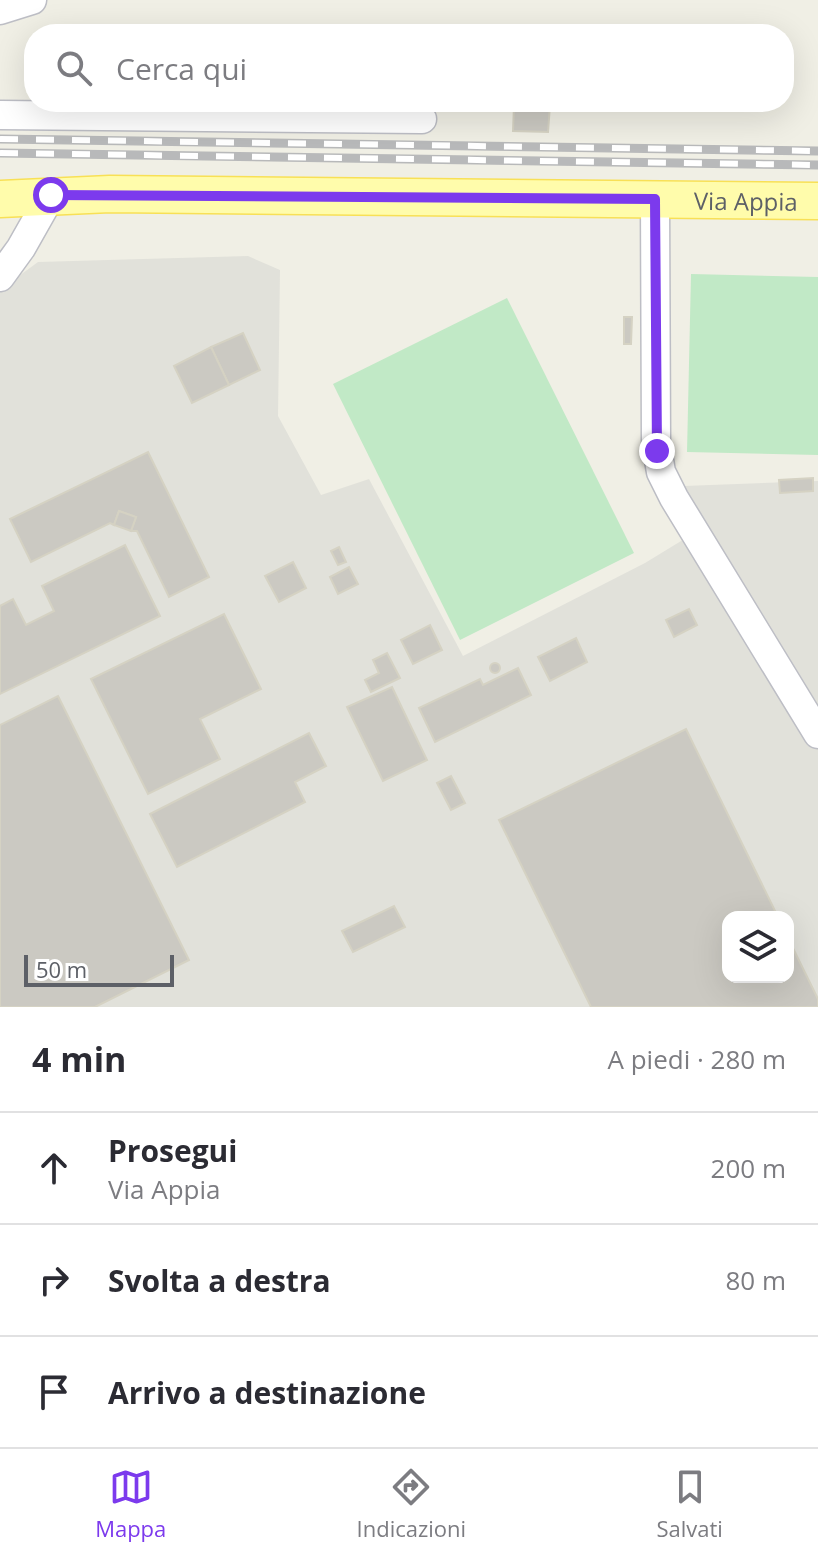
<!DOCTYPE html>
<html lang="it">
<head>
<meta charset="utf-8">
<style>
	:root { --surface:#fff; --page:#f2f2f3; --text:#2b2b33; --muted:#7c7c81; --line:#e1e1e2; --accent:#7c3aed }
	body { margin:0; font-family:"Open Sans",sans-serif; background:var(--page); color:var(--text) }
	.controls { position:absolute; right:24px; bottom:24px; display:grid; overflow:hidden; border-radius:16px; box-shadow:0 8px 32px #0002 }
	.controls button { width:72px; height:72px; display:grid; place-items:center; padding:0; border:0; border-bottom:2px solid var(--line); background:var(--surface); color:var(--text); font:40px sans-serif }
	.scale { position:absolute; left:24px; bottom:20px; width:150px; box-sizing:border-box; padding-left:8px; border:4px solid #5d6067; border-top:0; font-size:22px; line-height:28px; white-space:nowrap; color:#5d6067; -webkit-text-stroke:6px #fff; paint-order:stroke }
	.stop { position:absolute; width:24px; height:24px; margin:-18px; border:6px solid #7c3aed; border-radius:50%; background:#fff }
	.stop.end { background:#7c3aed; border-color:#fff; box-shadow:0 2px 8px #0008 }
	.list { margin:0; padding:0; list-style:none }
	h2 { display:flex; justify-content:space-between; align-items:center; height:104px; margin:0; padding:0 32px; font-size:34px }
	h2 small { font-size:26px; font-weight:400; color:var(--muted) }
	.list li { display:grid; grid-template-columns:52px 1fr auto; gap:24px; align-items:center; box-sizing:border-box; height:112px; padding:0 32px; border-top:2px solid var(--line) }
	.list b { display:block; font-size:30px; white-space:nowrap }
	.list p { margin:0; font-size:26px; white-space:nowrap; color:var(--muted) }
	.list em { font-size:26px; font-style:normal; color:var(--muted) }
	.icon { flex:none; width:44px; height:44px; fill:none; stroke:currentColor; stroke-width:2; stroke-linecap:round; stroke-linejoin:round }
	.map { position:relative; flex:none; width:818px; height:1007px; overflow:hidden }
	.search { position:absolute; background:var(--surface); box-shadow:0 8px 32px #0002; left:24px; right:24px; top:24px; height:88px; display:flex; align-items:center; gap:20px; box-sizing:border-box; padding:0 28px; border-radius:32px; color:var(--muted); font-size:30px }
	.sheet { height:440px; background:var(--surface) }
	nav { display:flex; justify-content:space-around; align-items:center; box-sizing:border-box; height:112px; border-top:2px solid var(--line); background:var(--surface); font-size:22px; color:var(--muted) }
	nav a { display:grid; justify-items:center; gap:4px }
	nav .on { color:var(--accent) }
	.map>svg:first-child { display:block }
	.industrial { fill:#e1e1da; fill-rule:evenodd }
	.green { fill:#c1e9c6 }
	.building { fill:#cbc9c2; stroke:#d5d2c3; stroke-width:2 }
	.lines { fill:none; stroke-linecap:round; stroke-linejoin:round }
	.minor-casing { stroke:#bdbec5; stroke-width:31 }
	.major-casing { stroke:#f8e056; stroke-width:39 }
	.minor { stroke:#fff; stroke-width:28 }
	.major { stroke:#fffcab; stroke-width:36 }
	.rail-casing { stroke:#b8b9ba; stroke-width:9 }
	.rail { stroke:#fff; stroke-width:6; stroke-dasharray:18; stroke-linecap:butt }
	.route { stroke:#7c3aed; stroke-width:10 }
	.labels { text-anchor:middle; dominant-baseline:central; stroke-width:8; stroke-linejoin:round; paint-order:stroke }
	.street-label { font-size:24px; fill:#5d6067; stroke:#fff }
</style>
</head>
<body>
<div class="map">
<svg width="818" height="1007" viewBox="0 0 818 1007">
	<rect width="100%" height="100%" fill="#f0efe5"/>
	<!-- industrial -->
	<path class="industrial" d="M248,256l32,14 -2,146 43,79 48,-16 94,177 182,-93 59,-36 -20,-41 134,-5v526h-818v-717l38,-28zM728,917h60v60h-60z"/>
	<!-- green -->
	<g class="green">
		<path d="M691,274l127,3v178l-131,-3z"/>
		<path d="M507,298l127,255 -174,87 -127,-256z"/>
	</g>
	<!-- building -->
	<g class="building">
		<path d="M525,102l25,3 -2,27 -35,-1 1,-26h11z"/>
		<path d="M624,317h8l-1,27h-7z"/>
		<path d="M243,333l17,37 -31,15 -18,-38z"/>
		<path d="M211,347l18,38 -37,18 -18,-37z"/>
		<path d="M148,452l61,125 -40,20 -32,-66h-6l5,-14 -17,-6 -5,14 -4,-2 -79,39 -21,-43z"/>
		<path d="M813,478v13l-33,2 -1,-13z"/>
		<path d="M119,511l17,6 -5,14 -17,-6z"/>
		<path d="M125,545l35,71 -160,78v-88l13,-7 13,26 28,-14 -12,-25z"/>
		<path d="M339,547l7,15 -8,3 -7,-14z"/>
		<path d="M293,562l13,26 -27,14 -14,-26z"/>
		<path d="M349,567l9,17 -20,10 -8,-17z"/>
		<path d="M689,609l8,16 -23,12 -8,-17z"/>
		<path d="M224,614l37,75 -61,30 20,40 -72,35 -57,-115z"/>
		<path d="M430,625l12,25 -29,14 -12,-24z"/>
		<path d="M576,638l11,24 -37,19 -12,-24z"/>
		<path d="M387,653l13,25 -29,14 -6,-12 14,-7 -6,-13z"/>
		<circle cx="495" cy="668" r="5"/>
		<path d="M518,668l13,27 -96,47 -16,-34 61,-29 3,6z"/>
		<path d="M392,687l35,73 -44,21 -36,-74z"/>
		<path d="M58,696l131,264 -94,47h-95v-282z"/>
		<path d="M686,729l92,188h-50v60h60v-39l30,61v8h-227l-92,-187z"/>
		<path d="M309,733l17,33 -31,16 10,20 -128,65 -27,-53z"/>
		<path d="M451,776l14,27 -14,7 -14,-27z"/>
		<path d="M394,906l11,21 -52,25 -11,-21z"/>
	</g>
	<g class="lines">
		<defs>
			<g id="minor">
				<path d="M0,10l32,-10"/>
				<path d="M0,115l422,4"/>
				<path d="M655,199l1,243 5,30 13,26 144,236"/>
				<path d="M0,277l21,-29 30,-53"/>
			</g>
			<g id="major">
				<path id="s1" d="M0,199l110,-5 708,7"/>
			</g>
		</defs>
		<!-- minor casing -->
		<use href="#minor" class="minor-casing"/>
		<!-- major casing -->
		<use href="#major" class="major-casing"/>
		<!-- minor -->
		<use href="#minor" class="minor"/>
		<!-- major -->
		<use href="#major" class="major"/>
		<defs>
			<g id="rail">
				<path d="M0,139l818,12"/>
				<path d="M0,153l818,12"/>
			</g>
		</defs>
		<!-- rail casing -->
		<use href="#rail" class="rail-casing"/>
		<!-- rail -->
		<use href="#rail" class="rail"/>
	</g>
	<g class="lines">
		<!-- route -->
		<path class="route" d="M51,195l604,4 2,252"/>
	</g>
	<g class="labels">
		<!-- street labels -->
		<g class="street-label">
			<text stroke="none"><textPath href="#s1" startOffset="746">Via Appia</textPath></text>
		</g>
	</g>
</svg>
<div class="controls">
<button><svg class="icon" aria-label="layers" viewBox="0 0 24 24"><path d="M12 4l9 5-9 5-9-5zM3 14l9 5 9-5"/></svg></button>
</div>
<div class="scale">50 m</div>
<div class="stop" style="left:51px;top:195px"></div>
<div class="stop end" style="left:657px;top:451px"></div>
<div class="search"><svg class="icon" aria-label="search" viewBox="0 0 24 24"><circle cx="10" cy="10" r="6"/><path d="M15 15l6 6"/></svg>Cerca qui</div>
</div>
<section class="sheet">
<h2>4 min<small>A piedi · 280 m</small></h2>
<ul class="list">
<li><svg class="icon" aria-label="ahead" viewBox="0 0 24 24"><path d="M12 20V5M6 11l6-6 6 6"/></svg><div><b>Prosegui</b><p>Via Appia</p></div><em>200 m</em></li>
<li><svg class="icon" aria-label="right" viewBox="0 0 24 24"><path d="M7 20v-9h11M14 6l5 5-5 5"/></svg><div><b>Svolta a destra</b></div><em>80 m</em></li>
<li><svg class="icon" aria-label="arrive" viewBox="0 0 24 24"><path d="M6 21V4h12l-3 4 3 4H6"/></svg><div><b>Arrivo a destinazione</b></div></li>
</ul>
</section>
<nav>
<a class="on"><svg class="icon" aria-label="map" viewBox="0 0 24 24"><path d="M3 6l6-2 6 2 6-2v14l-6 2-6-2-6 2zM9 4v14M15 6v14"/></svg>Mappa</a>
<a><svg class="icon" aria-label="directions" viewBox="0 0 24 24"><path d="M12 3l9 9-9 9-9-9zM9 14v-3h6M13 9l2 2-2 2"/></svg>Indicazioni</a>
<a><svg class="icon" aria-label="saved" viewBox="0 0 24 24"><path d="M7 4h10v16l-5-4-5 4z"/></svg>Salvati</a>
</nav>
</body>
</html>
